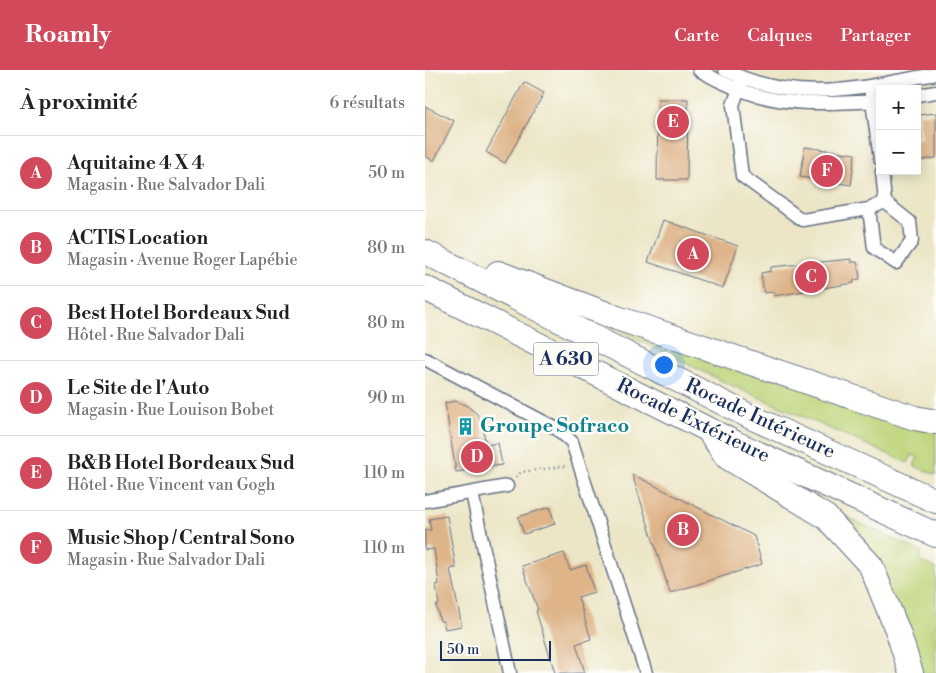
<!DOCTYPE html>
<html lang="fr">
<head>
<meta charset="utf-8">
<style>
	:root { --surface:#fff; --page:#f6f6f6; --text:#202124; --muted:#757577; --line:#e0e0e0; --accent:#d1495b }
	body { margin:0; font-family:"Libre Bodoni",serif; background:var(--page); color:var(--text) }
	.controls { position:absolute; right:15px; top:15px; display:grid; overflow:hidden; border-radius:0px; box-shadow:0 2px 12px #0003 }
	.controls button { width:45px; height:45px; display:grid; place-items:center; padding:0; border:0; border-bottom:1px solid var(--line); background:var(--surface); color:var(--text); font:25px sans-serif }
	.scale { position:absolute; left:15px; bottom:12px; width:111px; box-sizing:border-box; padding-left:5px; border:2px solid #1b2f5e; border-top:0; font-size:14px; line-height:18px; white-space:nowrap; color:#1b2f5e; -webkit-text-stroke:4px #fdfcf7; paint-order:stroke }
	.you { position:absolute; left:238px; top:294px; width:18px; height:18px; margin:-12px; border:4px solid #fff; border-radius:50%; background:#1a73e8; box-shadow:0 0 0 8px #1a73e833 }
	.badge { display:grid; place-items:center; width:32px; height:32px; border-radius:50%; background:var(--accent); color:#fff; font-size:16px; font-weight:700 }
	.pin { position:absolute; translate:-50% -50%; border:2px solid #fff; box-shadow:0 1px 5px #0006 }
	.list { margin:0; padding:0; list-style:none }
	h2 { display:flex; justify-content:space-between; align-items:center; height:65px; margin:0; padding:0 20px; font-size:21px }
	h2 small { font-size:16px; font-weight:400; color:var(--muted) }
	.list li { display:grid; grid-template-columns:32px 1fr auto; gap:15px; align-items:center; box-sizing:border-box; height:75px; padding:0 20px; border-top:1px solid var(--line) }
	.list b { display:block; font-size:19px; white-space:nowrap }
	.list p { margin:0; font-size:16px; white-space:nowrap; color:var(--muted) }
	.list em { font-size:16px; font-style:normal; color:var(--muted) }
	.map { position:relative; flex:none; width:511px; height:603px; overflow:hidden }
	header { display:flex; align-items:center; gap:30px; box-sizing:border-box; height:70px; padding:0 25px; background:var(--accent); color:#fff }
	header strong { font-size:24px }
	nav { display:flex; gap:28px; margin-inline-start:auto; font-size:18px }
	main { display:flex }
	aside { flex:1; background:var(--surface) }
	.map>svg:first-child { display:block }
	.green { fill:#bcd377; stroke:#6c816a }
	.building { fill:#deb488 }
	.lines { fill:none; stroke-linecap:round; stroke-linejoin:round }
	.street-casing { stroke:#646f83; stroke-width:15 }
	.highway-casing { stroke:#646f83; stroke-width:26 }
	.path { stroke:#646f83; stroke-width:2.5; stroke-dasharray:1 4; stroke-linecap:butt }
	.street { stroke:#fff; stroke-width:12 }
	.highway { stroke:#fff; stroke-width:24 }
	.labels { text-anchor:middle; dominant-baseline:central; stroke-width:5; stroke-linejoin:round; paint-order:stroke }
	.shield { fill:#fdfcf7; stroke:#5f6c8c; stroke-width:1 }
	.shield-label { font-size:19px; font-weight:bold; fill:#1b2f5e }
	.street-label { font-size:20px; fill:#1b2f5e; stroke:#fdfcf7 }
	.culture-label { font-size:20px; font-weight:bold; fill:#0d838f; stroke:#fdfcf7; text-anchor:start }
</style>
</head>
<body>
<header>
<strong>Roamly</strong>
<nav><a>Carte</a><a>Calques</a><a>Partager</a></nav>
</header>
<main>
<aside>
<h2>À proximité<small>6 résultats</small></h2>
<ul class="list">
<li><span class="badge">A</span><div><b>Aquitaine 4 X 4</b><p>Magasin · Rue Salvador Dali</p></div><em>50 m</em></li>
<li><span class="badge">B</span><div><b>ACTIS Location</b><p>Magasin · Avenue Roger Lapébie</p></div><em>80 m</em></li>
<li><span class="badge">C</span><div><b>Best Hotel Bordeaux Sud</b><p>Hôtel · Rue Salvador Dali</p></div><em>80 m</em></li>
<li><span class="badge">D</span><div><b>Le Site de l'Auto</b><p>Magasin · Rue Louison Bobet</p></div><em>90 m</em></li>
<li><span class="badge">E</span><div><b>B&amp;B Hotel Bordeaux Sud</b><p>Hôtel · Rue Vincent van Gogh</p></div><em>110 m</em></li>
<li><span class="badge">F</span><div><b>Music Shop / Central Sono</b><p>Magasin · Rue Salvador Dali</p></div><em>110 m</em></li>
</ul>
</aside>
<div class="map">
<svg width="511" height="603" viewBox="0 0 511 603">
	<rect width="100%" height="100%" fill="#fdfcf7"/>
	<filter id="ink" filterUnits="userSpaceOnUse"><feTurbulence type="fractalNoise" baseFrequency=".02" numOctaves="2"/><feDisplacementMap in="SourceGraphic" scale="10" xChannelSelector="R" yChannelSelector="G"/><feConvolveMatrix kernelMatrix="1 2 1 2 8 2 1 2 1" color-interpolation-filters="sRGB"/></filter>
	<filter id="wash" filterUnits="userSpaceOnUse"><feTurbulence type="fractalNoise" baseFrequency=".0096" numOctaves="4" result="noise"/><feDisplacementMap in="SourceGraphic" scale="20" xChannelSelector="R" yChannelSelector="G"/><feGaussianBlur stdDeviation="1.12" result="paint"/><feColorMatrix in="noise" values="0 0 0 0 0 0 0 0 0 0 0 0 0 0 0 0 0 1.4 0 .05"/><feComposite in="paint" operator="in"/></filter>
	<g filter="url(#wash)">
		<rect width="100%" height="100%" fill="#ece6c7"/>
		<!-- green -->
		<g class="green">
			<path d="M179,253l332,106v46l-22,-9 4,-9 -6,-2 -4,8 -186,-82z"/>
			<path d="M415,444l82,38 -3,9 17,7v105h-19l-79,-157z"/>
		</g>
		<g id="blocks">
			<!-- building -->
			<g class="building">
				<path d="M99,12l20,11 -39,70 -19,-11z"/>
				<path d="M233,29h30l-1,81h-30z"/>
				<path d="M0,36l29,15 -20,40 -9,-5z"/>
				<path d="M511,43v45l-19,3v-21l5,-1 -3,-24z"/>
				<path d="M380,77l50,7 -4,31 -51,-8z"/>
				<path d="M238,150l75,26 -15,42 -75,-26z"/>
				<path d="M426,189v3h6l2,8 1,9 -6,1v3l-80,13v-4l-10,1 -3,-20 10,-2v-4z"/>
				<path d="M30,331l11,4 11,9 5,10 4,21 12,-2 4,22 -46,7 -11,-69z"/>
				<path d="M207,404l122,62 8,28 -92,29z"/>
				<path d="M125,437l5,17 -31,10 -6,-17z"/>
				<path d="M22,446l9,52 -6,1 12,57 -17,3 -2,-8h-3l-4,-16h3l-3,-20 3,-1 -5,-35 -9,1v-19l6,-1 -2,-11z"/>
				<path d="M139,483l6,17 16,-5 8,27 -16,5 13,42 -15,5 9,29h-30l-19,-62 2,-1 -16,-44z"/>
			</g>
		</g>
	</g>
	<g filter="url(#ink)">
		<use href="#blocks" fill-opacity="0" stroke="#646f83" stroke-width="1"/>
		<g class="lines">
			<defs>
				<g id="street">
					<path d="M274,0c66,39 108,34 181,31"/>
					<path d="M300,0c75,36 134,17 211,4"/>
					<path d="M318,8l-10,27 9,71 60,44 67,-11 16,-7 -3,-31"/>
					<path d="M446,24l9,65"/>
					<path d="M492,25l19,-3"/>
					<path d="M444,139l5,39 22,15 16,-22 -2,-19 -25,-20"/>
					<path d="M0,289l132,70 15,13 74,231"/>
					<path d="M47,423l38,180"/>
					<path d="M0,431l82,-15"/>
				</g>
				<g id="highway">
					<path d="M0,182l326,165 185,84"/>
					<path d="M73,203l119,45 298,100 21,4"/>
					<path d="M0,218l310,155 201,92"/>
					<path d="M286,364l16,23 99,60 45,49 27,66 13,41"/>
				</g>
			</defs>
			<!-- street casing -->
			<use href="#street" class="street-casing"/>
			<!-- highway casing -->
			<use href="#highway" class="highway-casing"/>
			<!-- path -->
			<path class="path" d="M91,407l5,-5 45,-6"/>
			<!-- street -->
			<use href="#street" class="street"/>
			<!-- highway -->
			<use href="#highway" class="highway"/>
		</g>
	</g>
	<!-- icons -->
	<defs>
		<symbol id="building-bare" viewBox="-9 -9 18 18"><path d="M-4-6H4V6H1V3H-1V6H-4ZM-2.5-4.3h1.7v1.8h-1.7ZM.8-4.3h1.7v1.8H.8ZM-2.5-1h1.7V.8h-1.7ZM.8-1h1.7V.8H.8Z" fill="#0f9aa8" stroke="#fdfcf7" stroke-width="2.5" paint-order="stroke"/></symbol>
	</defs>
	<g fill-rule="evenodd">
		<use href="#building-bare" x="28" y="344" width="25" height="25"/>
	</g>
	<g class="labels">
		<!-- shield labels -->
		<rect class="shield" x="108.5" y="272.5" width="65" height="33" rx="4"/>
		<g class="shield-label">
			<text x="141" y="289">A 630</text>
		</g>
		<!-- street labels -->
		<g class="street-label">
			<text transform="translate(335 349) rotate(25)">Rocade Intérieure</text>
			<text transform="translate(268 351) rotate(26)">Rocade Extérieure</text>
		</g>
		<!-- culture labels -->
		<g class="culture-label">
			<text x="55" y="356">Groupe Sofraco</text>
		</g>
	</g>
</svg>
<div class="controls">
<button>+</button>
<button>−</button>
</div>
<div class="scale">50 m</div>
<div class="you"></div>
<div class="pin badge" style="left:268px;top:184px">A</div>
<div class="pin badge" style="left:258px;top:460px">B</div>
<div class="pin badge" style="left:386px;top:207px">C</div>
<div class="pin badge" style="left:52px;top:387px">D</div>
<div class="pin badge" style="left:248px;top:52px">E</div>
<div class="pin badge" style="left:402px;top:101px">F</div>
</div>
</main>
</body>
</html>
